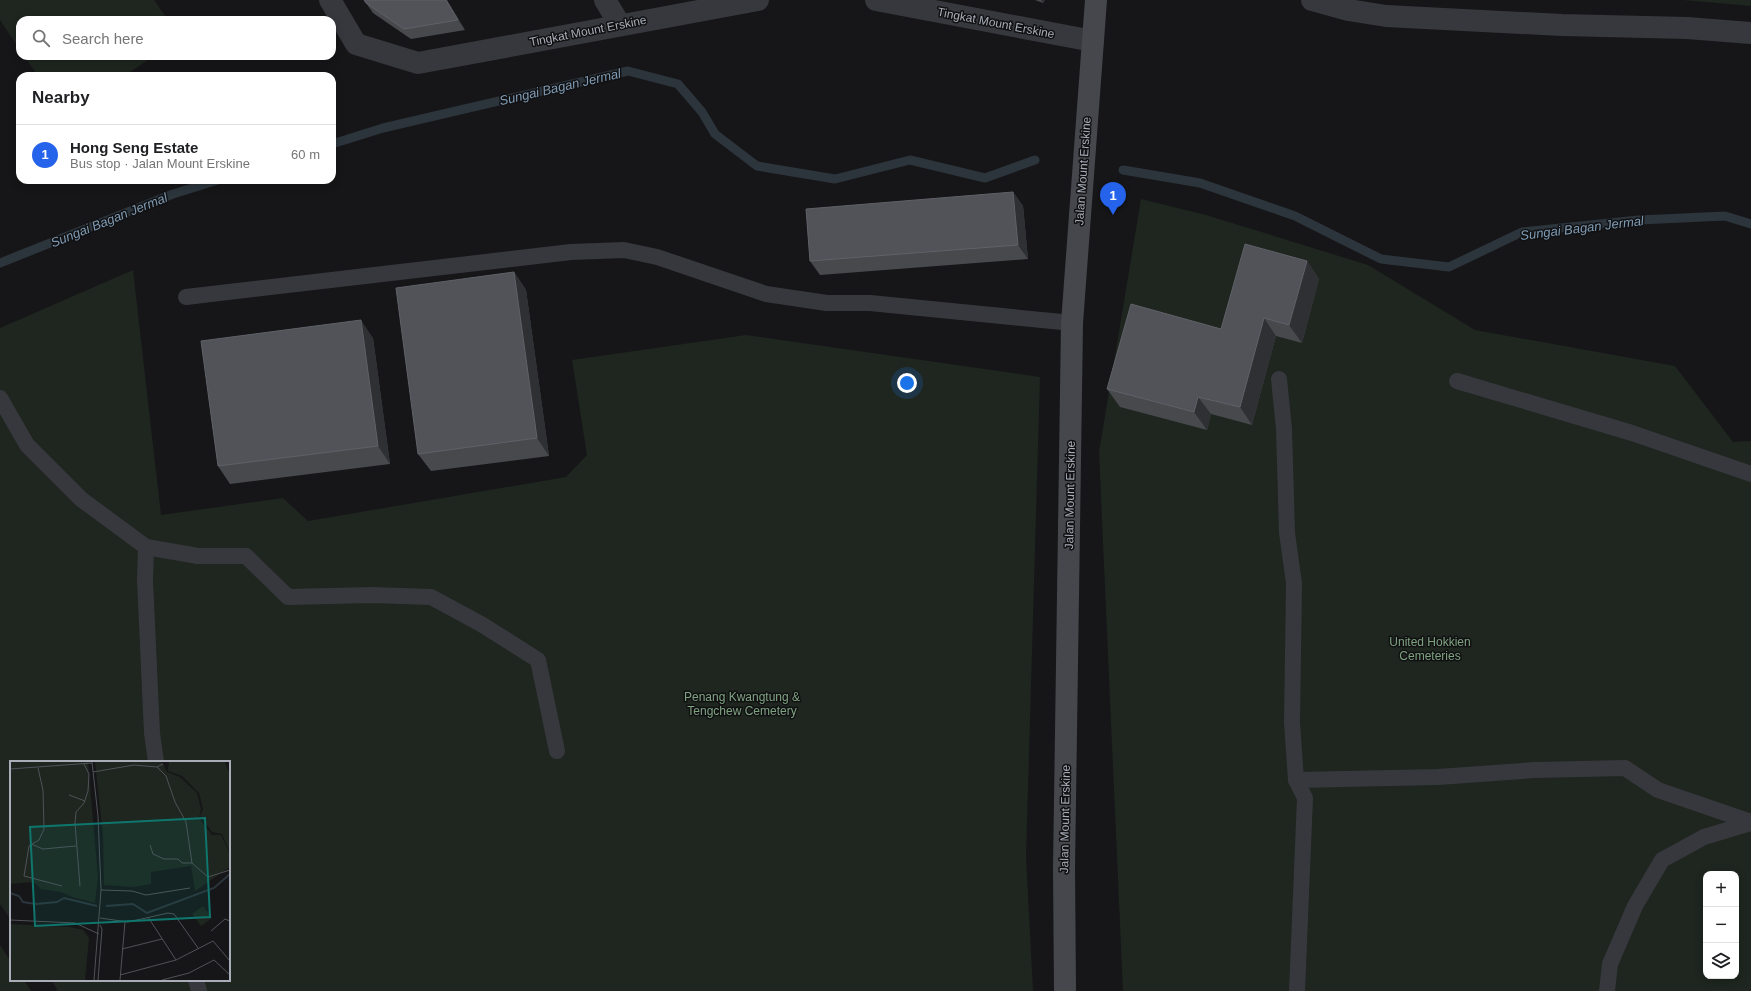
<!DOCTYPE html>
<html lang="en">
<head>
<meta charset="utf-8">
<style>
	:root { --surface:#fff; --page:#f2f2f2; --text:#202124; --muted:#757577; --line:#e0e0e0; --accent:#2563eb }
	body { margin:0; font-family:Helvetica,sans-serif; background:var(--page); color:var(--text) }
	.controls { position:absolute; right:12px; bottom:12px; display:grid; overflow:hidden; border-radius:8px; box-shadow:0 2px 10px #0003 }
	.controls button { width:36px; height:36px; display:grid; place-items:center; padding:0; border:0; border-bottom:1px solid var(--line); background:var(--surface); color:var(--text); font:20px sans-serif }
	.you { position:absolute; left:907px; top:383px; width:14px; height:14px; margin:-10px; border:3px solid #fff; border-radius:50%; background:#1a73e8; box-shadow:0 0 0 6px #1a73e833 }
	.badge { display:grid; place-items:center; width:26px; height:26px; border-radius:50%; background:var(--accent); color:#fff; font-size:13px; font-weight:700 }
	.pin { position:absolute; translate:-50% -33px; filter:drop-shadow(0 1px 2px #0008) }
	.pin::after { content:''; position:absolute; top:21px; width:14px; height:12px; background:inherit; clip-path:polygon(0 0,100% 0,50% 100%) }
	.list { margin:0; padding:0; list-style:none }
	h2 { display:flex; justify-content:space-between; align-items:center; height:52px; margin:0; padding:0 16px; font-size:17px }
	h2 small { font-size:13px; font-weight:400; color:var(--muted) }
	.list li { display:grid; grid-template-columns:26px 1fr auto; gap:12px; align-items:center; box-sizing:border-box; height:60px; padding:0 16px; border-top:1px solid var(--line) }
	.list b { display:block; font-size:15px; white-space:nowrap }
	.list p { margin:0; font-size:13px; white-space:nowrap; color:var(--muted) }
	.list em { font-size:13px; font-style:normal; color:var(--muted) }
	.icon { flex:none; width:22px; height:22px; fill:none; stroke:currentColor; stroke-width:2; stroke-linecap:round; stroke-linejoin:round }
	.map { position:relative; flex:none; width:1751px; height:991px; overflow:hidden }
	.search { position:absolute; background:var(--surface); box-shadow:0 2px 10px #0003; left:16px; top:16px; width:320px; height:44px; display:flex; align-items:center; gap:10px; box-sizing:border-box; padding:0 14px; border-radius:12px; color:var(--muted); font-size:15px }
	.panel { position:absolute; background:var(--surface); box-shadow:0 2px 10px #0003; left:16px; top:72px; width:320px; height:112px; border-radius:12px }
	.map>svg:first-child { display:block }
	.green { fill:#1e261f; fill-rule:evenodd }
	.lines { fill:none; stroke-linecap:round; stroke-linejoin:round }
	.stream { stroke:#2c353c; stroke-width:9 }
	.service { stroke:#37383d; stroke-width:16 }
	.minor { stroke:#37383d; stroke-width:22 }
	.secondary { stroke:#45474d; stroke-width:22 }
	.wall { fill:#47494d }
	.shaded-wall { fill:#2f3033 }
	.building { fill:#525359; stroke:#5f6168 }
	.labels { text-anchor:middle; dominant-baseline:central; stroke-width:3; stroke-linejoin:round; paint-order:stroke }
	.street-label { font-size:12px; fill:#a8adb8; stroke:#111113 }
	.park-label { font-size:12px; fill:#7fa381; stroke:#111113 }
	.water-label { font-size:13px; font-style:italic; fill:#7f9bb3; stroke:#111113 }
	.inset-river { fill:none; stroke:#2c353c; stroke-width:2 }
	.inset-road { fill:none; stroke:#505258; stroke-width:1 }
	.view { fill:#0f766e; fill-opacity:0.15; stroke:#0f766e; stroke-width:2 }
	.inset-edge { fill:none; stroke:#a8adb8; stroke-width:2 }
</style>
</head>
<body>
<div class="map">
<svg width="1751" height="991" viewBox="0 0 1751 991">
	<rect width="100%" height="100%" fill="#161618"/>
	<!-- green -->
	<g class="green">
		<path d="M0,0h154l14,20h-148v30l-20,-30z"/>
		<path d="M1683,0h68v6z"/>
		<path d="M24,56h130l-30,20h-86z"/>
		<path d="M1141,199l65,16 162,50 107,65 200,36 58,76 18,-1v550h-628l-24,-539zM1706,874h30v102h-30z"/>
		<path d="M133,270l28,245 122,-17 25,23 258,-44 21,-22 -15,-95 174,-25 294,42 -14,480 7,134h-977l1,-2 -6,-9h178v-218h-218v158l-11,-16v-576z"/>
		<path d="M0,945l11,17v18h13l7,11h-31z"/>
	</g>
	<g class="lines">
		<!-- stream -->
		<g class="stream">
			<path d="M332,144l51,-16 245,-57 50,13 24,28 13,22 42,32 78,13 75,-19 75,18 50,-18"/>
			<path d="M1123,170l77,13 95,33 86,43 68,8 73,-35 117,-12 86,-4 26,8"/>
			<path d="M0,263l173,-69 45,-14"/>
		</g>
		<!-- service -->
		<g class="service">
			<path d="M186,297l385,-45 53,-2 33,7 109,37 61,9h43l202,20"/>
			<path d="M1279,379l5,50 3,104 7,50 -2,140 4,57 9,18 -8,193"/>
			<path d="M1457,381l175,52 119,41"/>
			<path d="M0,398l27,47 54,54 65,48 -1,33 7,153 4,29"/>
			<path d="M146,547l52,9h48l42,41 84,-2 59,2 50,27 57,36 19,91"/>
			<path d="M1296,780l142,-3 97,-7 90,-2 33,22 93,32"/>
			<path d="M196,980l3,11"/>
			<path d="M1607,991l3,-27 25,-58 27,-46 42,-23 47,-14"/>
		</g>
		<!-- minor -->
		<g class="minor">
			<path d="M330,0l26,44 62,19 340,-63"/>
			<path d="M605,0l15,25"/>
			<path d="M876,0l217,41"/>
			<path d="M1312,0l36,10 38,6 176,9 125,3 64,5"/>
		</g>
		<!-- secondary -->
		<path class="secondary" d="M1065,991l-1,-123 8,-545 24,-323"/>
	</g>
	<!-- wall -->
	<g class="wall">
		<path d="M364,0h83l18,30 -54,9 -38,-26z"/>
		<path d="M1035,0h10l-2,3z"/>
		<path d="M1013,192l10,14 5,53 -208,16 -10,-14z"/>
		<path d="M1307,261l12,18 -17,64 -26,-7 -24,89 -41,-11 -4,16 -87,-23 -13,-18 114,-60z"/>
		<path d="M514,272l12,18 23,166 -118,15 -13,-17z"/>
		<path d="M373,338l17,126 -160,20 -12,-18z"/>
	</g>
	<!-- shaded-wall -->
	<g class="shaded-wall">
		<path d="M446,0h1l18,30 -7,-10z"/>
		<path d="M1041,0h4l-2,3z"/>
		<path d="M1013,192l10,14 5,53 -10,-14z"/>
		<path d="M1307,261l12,18 -17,64 -13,-18z"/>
		<path d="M514,272l12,18 23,166 -12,-18z"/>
		<path d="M1264,318l12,18 -24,89 -12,-18z"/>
		<path d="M361,320l12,18 17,126 -12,-18z"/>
		<path d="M1198,397l13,17 -4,16 -13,-18z"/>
	</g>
	<!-- building -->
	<g class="building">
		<path d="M364,0h82l12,20 -54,9 -38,-26z"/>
		<path d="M1013,192l5,53 -208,16 -4,-52z"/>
		<path d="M1245,244l62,17 -18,64 -25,-7 -24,89 -42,-10 -4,15 -87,-23 24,-85 90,25z"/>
		<path d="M514,272l23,166 -119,16 -22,-166z"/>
		<path d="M361,320l17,126 -160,20 -17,-125z"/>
	</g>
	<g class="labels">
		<!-- street labels -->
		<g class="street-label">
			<text transform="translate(996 23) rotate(11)">Tingkat Mount Erskine</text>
			<text transform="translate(588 31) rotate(-11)">Tingkat Mount Erskine</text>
			<text transform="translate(1083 171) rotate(-86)">Jalan Mount Erskine</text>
			<text transform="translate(1070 495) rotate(-89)">Jalan Mount Erskine</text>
			<text transform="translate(1065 819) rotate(-89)">Jalan Mount Erskine</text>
		</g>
		<!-- park labels -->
		<g class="park-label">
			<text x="1430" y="642">United Hokkien<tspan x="1430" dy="14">Cemeteries</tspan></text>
			<text x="742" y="697">Penang Kwangtung &amp;<tspan x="742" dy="14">Tengchew Cemetery</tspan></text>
		</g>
		<!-- water labels -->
		<g class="water-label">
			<text transform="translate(560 87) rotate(-13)">Sungai Bagan Jermal</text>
			<text transform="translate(109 220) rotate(-22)">Sungai Bagan Jermal</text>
			<text transform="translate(1582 228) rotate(-7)">Sungai Bagan Jermal</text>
		</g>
	</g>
	<!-- overview -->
	<g transform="translate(10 761)">
		<rect width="220" height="220" fill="#161618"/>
		<path d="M0,1h78l10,115 -3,26 -23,-6 -11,-5 -20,-3 -7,-7 -24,2zM85,1h67l5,10 13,5 17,16 4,16 -2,9 13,17h9l9,19v13l-35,24 -4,-25 -40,6v12l-17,3 -30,-2 -1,-49zM159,1h56l5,13v78l-8,-19 -10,-2 -12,-16 3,-7 -4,-16 -17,-17 -14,-5zM193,145l9,12 -11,8 -9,-12zM0,163l60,3 13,3 6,8 -4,42h-75z" fill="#1e261f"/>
		<path class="inset-river" d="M0,132l9,3 4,6 13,2 21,-2 7,-4 33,8M96,145l27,-2 14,9 67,-25 16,-14"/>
		<path class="inset-road" d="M82,1l6,54 3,74 -7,90M147,6l9,9 9,26 11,20 6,41 16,14 22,-7M28,7l5,22 1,39 -5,11 -10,6 -5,30 38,10M0,8l82,-6M83,11l41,-7 23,2 6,-3M59,34l16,6M21,83l12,5 33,-3M140,84l3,9 11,5h14l4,4h10M70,125l-5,-63 1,-11 8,-9 4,-12 1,-17 -5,-10M91,129l31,1 14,4 44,-7M138,156l28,43M90,157l28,4 40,-9 6,1 24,34M0,159l65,3 24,11M201,170l14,-12 5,2M112,188l40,-10M110,214l56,-15 37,-19 17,20M88,219l4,-51 -2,-4M110,219l5,-58M152,219l27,-7 25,-13 16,15"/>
		<path class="view" d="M195,57l5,99 -175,9 -5,-99z"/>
		<rect width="220" height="220" class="inset-edge"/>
	</g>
</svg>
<div class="controls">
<button>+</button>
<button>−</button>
<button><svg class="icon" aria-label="layers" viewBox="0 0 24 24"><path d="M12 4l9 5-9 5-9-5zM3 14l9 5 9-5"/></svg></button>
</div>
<div class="you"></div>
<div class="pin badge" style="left:1113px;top:215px">1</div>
<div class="search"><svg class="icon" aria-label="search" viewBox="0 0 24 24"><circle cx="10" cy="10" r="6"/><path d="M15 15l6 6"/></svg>Search here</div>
<section class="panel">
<h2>Nearby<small></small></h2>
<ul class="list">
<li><span class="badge">1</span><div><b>Hong Seng Estate</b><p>Bus stop · Jalan Mount Erskine</p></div><em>60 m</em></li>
</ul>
</section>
</div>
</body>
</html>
